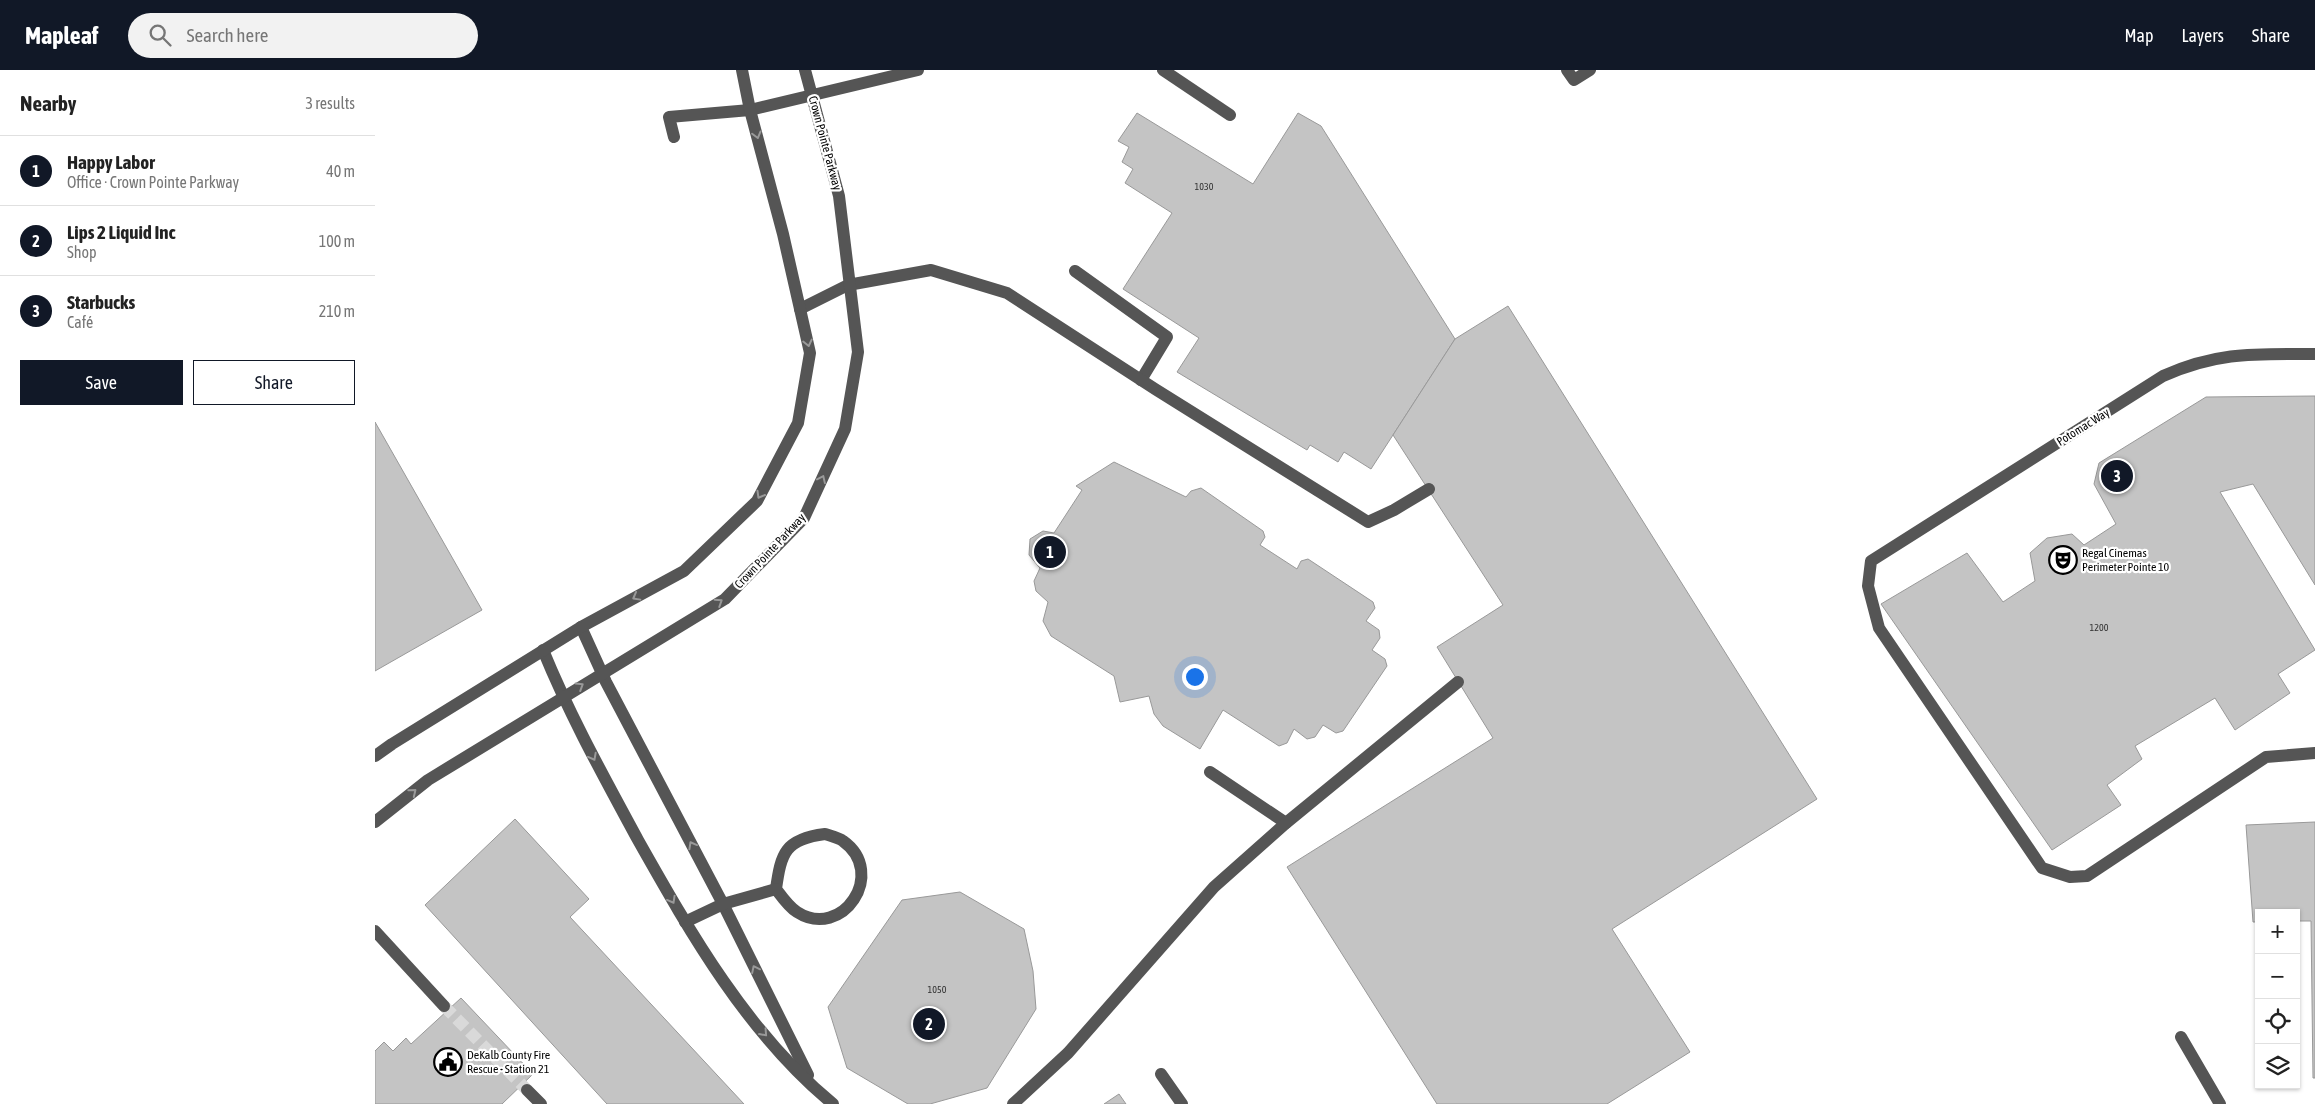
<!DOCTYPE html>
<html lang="en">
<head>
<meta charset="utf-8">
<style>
	:root { --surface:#fff; --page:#f2f2f2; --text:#222; --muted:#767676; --line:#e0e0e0; --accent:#111827 }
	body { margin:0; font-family:"Asap Condensed",sans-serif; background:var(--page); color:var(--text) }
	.controls { position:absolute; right:15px; bottom:15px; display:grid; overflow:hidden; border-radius:0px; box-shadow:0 1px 4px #0004 }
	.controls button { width:45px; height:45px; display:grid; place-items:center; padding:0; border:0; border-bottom:1px solid var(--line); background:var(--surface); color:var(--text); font:25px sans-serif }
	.you { position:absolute; left:819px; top:606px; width:18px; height:18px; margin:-12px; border:4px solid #fff; border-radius:50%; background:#1a73e8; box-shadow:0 0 0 8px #1a73e833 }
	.badge { display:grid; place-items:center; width:32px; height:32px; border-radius:50%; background:var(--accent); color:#fff; font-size:16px; font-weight:700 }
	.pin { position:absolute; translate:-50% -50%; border:2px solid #fff; box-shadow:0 1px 5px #0006 }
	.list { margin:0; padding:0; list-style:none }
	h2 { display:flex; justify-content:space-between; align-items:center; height:65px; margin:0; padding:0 20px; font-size:21px }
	h2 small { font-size:16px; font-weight:400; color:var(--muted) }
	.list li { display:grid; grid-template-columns:32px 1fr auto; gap:15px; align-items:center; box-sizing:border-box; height:70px; padding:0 20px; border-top:1px solid var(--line) }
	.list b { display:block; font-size:19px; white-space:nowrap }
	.list p { margin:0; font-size:16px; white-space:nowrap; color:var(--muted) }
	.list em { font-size:16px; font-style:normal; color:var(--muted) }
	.actions { display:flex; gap:10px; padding:15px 20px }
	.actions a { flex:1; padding:11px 0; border:1px solid var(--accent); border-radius:0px; text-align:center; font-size:18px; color:var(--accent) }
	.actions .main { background:var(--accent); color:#fff }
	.icon { flex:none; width:28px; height:28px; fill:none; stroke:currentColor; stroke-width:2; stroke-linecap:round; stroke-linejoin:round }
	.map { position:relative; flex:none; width:1940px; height:1034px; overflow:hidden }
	header { display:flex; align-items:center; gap:30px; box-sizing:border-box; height:70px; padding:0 25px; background:var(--accent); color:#fff }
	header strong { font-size:24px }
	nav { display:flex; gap:28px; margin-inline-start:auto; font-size:18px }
	.search { width:350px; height:45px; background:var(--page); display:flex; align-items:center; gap:12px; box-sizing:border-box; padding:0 18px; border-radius:28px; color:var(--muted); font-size:19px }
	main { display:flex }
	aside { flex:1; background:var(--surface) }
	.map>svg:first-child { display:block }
	.building { fill:#c4c4c4; stroke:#999 }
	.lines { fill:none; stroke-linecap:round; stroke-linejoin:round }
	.minor-tunnel { stroke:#d9d9d9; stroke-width:12; stroke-dasharray:12 6; stroke-linecap:butt }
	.minor { stroke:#555; stroke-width:12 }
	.oneway { stroke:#999 }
	.labels { text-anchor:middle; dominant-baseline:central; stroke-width:4.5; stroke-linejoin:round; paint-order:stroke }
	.number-label { font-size:10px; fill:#313131 }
	.street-label { font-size:12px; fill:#000; stroke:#fff }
	.poi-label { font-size:12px; fill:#000; stroke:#fff; text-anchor:start }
</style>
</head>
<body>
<header>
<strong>Mapleaf</strong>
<div class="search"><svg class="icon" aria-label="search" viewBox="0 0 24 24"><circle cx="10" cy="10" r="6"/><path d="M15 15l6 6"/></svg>Search here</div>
<nav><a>Map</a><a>Layers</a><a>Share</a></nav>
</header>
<main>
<aside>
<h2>Nearby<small>3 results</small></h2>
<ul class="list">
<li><span class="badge">1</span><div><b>Happy Labor</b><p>Office · Crown Pointe Parkway</p></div><em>40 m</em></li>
<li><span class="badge">2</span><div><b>Lips 2 Liquid Inc</b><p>Shop</p></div><em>100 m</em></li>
<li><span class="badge">3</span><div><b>Starbucks</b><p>Café</p></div><em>210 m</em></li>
</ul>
<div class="actions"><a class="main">Save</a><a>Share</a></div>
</aside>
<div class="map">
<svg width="1940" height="1034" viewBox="0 0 1940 1034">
	<rect width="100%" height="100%" fill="#fff"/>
	<!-- building -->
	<g class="building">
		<path d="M762,43l116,71 45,-71 23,13 134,213 -84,130 -27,-17 -6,10 -28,-17 -3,5 -130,-78 22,-34 -76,-49 49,-76 -47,-30 8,-14 -11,-7 7,-15 -11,-6z"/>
		<path d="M1133,236l309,493 -205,130 78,123 -83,52h-170l-150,-237 206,-129 -56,-91 66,-42 -110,-170 62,-96z"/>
		<path d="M1940,326v189l-62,-101 -33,8 95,158 -37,24 12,19 -55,37 -20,-32 -80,48 7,13 -35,26 14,20 -69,45 -171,-246 86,-51 36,49 32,-21 -5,-28 17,-15 25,-4 12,11 32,-21 -22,-40 5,-21 107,-66z"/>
		<path d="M0,352l107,188 -107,61z"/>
		<path d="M739,392l72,35 5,-6 10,-3 62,43 2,6 -5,8 37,24 4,-8 7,-2 65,43 2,6 -9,13 13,9 1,8 -8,12 13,9 2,7 -44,65 -7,2 -13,-8 -8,12 -8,2 -13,-10 -7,14 -8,3 -56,-36 -23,39 -37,-23 -9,-12 -5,-18 -29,6 -6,-26 -63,-40 -8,-15 5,-19 -12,-11 -2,-10 6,-13 -11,-13 1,-16 13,-8 11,2 28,-43 -6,-4z"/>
		<path d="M140,749l74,80 -19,18 174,187h-137l-182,-199z"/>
		<path d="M1940,752v256h-2l-2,-157h-15v-8h-37v9h-6l-7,-97z"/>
		<path d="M585,822l64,37 9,42 3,38 -49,79 -57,16h-22l-61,-36 -19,-61 74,-107z"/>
		<path d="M86,928l72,76 -31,30h-127v-53l9,-9 9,9 13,-13 5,6z"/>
		<path d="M744,1024l7,10h-22z"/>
	</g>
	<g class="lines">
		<!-- minor-tunnel -->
		<path class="minor-tunnel" d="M69,936l83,84"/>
		<!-- minor -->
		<g class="minor">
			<path d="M788,0l67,45"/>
			<path d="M1192,0l7,10 16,-10"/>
			<path d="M299,67l-5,-20 81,-7 168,-40"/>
			<path d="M700,201l92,66 -26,43"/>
			<path d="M425,239l48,-24 83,-15 76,23 148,96 213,133 26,-12 35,-21"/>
			<path d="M1940,284c-58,0 -97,-3 -152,22l-292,185 -3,25 11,42 163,240 28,9 17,-1 179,-119 49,-4"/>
			<path d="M206,557l25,55 117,222 85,171"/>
			<path d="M168,580c27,66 61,127 95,190 53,94 110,194 195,264"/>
			<path d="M0,686l17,-12 189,-117 103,-56 73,-70 41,-78 12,-70 -27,-119 -33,-124 -8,-40"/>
			<path d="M835,702l76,51"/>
			<path d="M0,752l53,-42 297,-181 79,-81 41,-89 13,-77 -19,-156 -34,-126"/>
			<path d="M450,764c6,2 14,4 18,7 45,32 -1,100 -46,71 -8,-5 -15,-15 -21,-23 5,-36 9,-50 49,-55z"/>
			<path d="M310,852l38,-18 53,-15"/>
			<path d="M0,861l69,75"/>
			<path d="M1806,967l39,67"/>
			<path d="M786,1004l21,30"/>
			<path d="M152,1020l14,14"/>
			<path d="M638,1034l55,-51 146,-166 72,-64 172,-141"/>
		</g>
	</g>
	<!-- one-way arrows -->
	<defs><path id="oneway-chevron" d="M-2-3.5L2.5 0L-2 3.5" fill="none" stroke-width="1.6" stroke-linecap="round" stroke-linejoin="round" transform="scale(1.25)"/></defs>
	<g class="oneway">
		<use href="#oneway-chevron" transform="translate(382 65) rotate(75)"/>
		<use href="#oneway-chevron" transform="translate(433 273) rotate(77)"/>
		<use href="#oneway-chevron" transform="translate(447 409) rotate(-65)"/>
		<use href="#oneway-chevron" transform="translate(385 425) rotate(120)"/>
		<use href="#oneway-chevron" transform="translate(261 527) rotate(151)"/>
		<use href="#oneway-chevron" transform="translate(344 532) rotate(-33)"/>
		<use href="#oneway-chevron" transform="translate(205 616) rotate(-32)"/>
		<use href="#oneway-chevron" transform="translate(218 687) rotate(62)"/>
		<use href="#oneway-chevron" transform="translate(38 722) rotate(-39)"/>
		<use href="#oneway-chevron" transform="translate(317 775) rotate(-119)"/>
		<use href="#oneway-chevron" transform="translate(297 830) rotate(61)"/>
		<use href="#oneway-chevron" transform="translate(380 899) rotate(-116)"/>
		<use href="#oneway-chevron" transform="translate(389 963) rotate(48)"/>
	</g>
	<!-- icons -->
	<defs>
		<symbol id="theatre-ring" viewBox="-11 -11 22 22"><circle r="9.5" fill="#fff" stroke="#000" stroke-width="1.5"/><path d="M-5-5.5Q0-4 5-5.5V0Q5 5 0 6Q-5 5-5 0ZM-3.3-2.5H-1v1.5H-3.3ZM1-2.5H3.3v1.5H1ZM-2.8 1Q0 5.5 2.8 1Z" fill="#000"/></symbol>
		<symbol id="civic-ring" viewBox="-11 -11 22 22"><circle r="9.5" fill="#fff" stroke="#000" stroke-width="1.5"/><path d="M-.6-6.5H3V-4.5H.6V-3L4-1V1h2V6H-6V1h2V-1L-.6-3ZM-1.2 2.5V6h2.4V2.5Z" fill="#000"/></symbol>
	</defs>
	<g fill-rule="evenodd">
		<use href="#theatre-ring" x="1672" y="474" width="32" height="32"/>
		<use href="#civic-ring" x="57" y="976" width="32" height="32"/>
	</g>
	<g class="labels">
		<!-- number labels -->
		<g class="number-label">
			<text x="829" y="116">1030</text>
			<text x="1724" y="557">1200</text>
			<text x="562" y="919">1050</text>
		</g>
		<!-- street labels -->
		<g class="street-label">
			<text transform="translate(450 73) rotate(75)">Crown Pointe Parkway</text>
			<text transform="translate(1708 357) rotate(-32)">Potomac Way</text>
			<text transform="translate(395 481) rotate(-47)">Crown Pointe Parkway</text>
		</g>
		<!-- poi labels -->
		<g class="poi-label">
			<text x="1707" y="483">Regal Cinemas<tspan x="1707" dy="14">Perimeter Pointe 10</tspan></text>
			<text x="92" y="985">DeKalb County Fire<tspan x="92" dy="14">Rescue - Station 21</tspan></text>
		</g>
	</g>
</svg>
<div class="controls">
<button>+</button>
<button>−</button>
<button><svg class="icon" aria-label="locate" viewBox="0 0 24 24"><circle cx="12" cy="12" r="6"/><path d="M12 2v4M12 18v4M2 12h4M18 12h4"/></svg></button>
<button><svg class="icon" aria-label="layers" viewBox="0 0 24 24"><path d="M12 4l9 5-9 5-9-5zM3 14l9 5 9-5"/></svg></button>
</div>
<div class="you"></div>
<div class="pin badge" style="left:675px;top:482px">1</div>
<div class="pin badge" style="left:554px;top:954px">2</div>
<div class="pin badge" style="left:1742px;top:406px">3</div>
</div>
</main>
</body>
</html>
